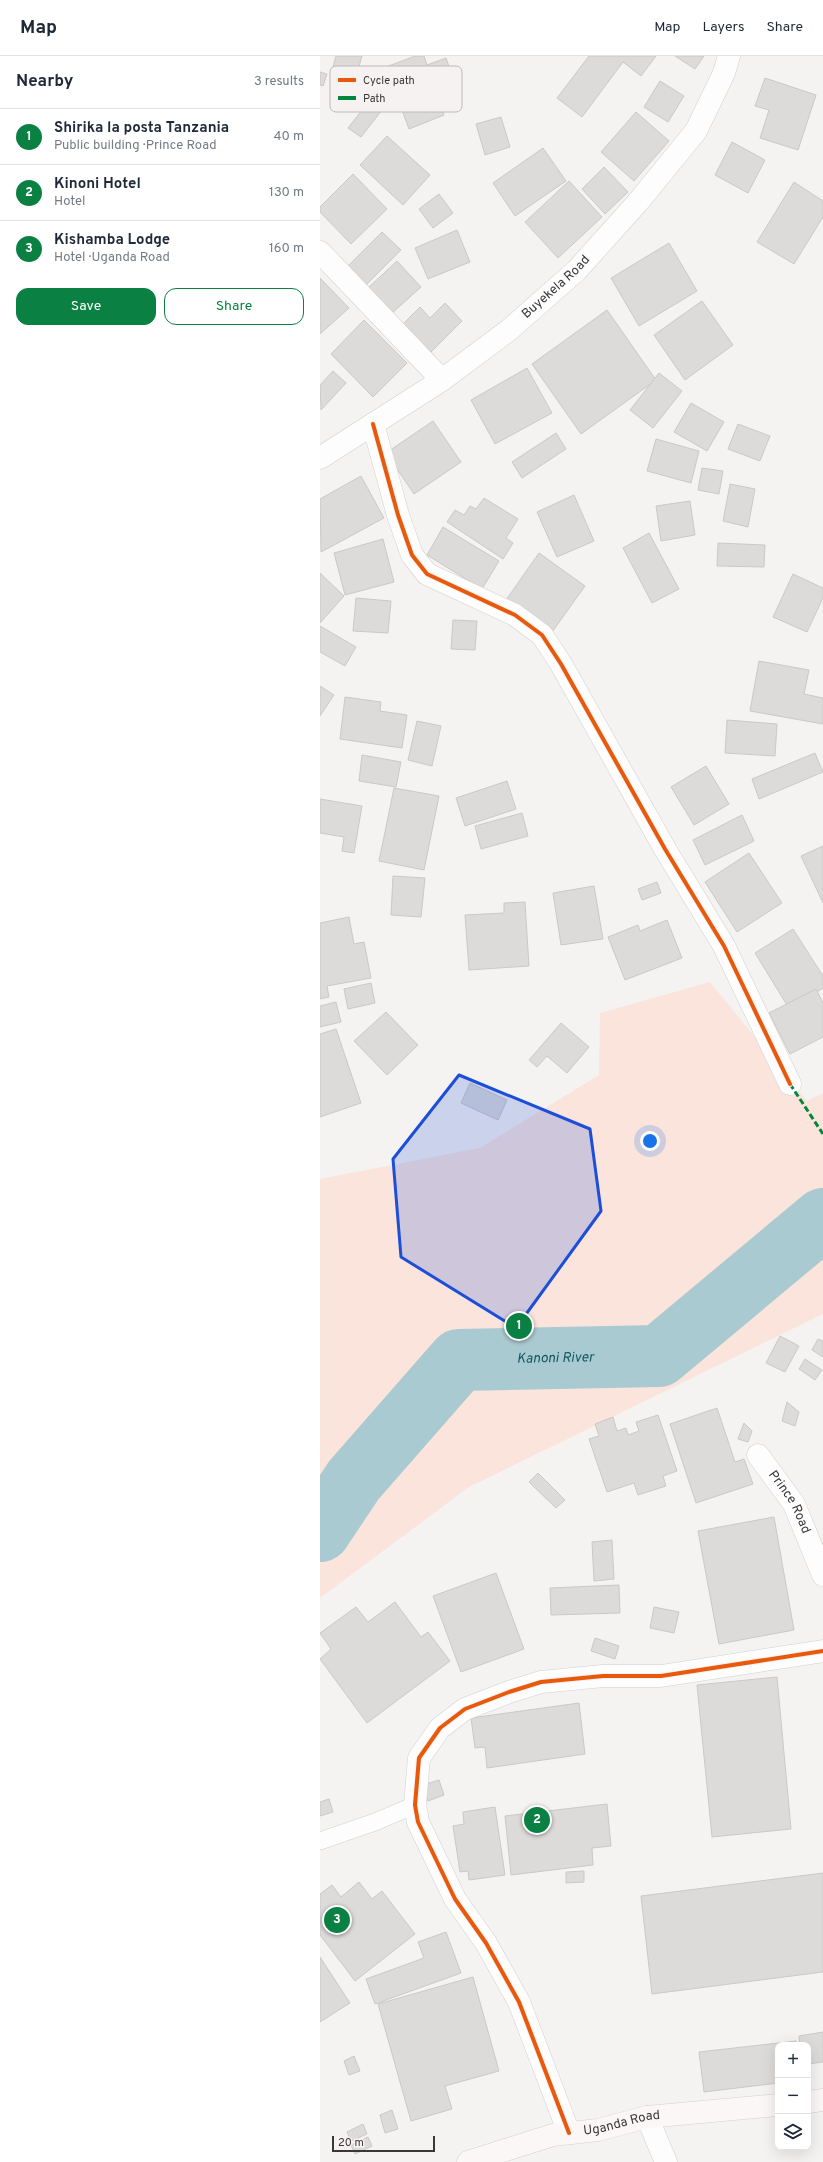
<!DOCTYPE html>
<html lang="en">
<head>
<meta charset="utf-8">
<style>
	:root { --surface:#fff; --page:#f2f2f3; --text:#1f2937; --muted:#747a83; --line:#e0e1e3; --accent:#0b8043 }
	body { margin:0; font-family:Overpass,sans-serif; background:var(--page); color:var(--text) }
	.controls { position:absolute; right:12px; bottom:12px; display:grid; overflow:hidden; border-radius:8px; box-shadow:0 4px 16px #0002 }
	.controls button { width:36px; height:36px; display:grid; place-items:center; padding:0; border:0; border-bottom:1px solid var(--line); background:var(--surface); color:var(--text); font:20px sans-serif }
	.scale { position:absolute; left:12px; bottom:10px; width:103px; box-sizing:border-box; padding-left:4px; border:2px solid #393737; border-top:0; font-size:11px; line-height:14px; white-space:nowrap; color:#393737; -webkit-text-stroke:3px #f6f2f1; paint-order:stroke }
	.you { position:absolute; left:330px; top:1085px; width:14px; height:14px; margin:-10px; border:3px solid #fff; border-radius:50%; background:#1a73e8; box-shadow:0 0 0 6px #1a73e833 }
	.badge { display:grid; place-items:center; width:26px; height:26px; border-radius:50%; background:var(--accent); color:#fff; font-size:13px; font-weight:700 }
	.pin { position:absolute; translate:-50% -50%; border:2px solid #fff; box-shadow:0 1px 4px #0006 }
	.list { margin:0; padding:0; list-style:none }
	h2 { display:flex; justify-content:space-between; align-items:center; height:52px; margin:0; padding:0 16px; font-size:17px }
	h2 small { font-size:13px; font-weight:400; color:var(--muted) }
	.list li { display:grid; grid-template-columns:26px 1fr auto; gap:12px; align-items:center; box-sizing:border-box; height:56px; padding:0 16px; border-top:1px solid var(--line) }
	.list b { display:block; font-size:15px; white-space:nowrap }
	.list p { margin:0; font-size:13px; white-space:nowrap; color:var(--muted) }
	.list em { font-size:13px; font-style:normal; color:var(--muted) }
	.actions { display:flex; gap:8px; padding:12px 16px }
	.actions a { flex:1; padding:9px 0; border:1px solid var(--accent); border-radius:12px; text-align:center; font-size:14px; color:var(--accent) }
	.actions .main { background:var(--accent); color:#fff }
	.icon { flex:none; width:22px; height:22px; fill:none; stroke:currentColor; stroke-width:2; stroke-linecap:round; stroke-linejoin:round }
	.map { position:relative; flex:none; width:503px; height:2106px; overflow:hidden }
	header { display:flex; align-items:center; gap:24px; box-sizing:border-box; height:56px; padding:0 20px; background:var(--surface); border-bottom:1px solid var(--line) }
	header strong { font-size:19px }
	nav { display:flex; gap:22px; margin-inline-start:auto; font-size:14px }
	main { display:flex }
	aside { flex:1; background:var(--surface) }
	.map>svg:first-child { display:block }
	.green { fill:#fae4dc }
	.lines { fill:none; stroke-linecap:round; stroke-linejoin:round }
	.river { stroke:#a9cad0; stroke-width:62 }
	.building { fill:#dcdbda; stroke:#cac9c8 }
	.service-casing { stroke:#d1d0cf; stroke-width:18 }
	.minor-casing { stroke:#d1d0cf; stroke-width:23 }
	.secondary-casing { stroke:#d1d0cf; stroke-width:23 }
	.service { stroke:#fefdfd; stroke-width:17 }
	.minor { stroke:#fefdfd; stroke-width:22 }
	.secondary { stroke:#fbf7f7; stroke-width:22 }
	.quiet { stroke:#00873e; stroke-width:3; stroke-dasharray:6 3; stroke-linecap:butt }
	.cycleway-casing { stroke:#f6f2f1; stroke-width:6 }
	.cycleway { stroke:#e8590c; stroke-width:4 }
	.marked { fill:#1d4ed8; fill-opacity:0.2; stroke:#1d4ed8; stroke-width:3; stroke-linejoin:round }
	.labels { text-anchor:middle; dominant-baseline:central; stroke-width:4; stroke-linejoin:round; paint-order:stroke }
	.street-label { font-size:13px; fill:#393737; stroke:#f6f2f1 }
	.water-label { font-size:14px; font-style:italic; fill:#135862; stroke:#f6f2f1 }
	.key { fill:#f6f2f1; stroke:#bdbab9; stroke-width:1 }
	.key-label { font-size:11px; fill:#393737 }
</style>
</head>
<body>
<header>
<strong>Map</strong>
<nav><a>Map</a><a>Layers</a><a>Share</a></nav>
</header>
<main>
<aside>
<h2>Nearby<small>3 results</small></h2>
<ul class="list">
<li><span class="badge">1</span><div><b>Shirika la posta Tanzania</b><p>Public building · Prince Road</p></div><em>40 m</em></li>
<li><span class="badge">2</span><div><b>Kinoni Hotel</b><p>Hotel</p></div><em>130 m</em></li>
<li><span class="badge">3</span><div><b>Kishamba Lodge</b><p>Hotel · Uganda Road</p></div><em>160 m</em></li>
</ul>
<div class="actions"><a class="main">Save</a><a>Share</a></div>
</aside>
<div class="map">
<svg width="503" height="2106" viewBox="0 0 503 2106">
	<rect width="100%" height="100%" fill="#f5f3f2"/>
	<!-- green -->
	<path class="green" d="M390,926l97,119 16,-8v221l-354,173 -149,111v-419l160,-31 119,-73 1,-62z"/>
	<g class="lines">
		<!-- river -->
		<path class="river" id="s1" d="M0,1475l34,-51 105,-120 200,-4 164,-137"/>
	</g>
	<!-- building -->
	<g class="building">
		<path d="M16,0h26l-8,28 -24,-7z"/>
		<path d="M95,0h9l3,9 19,-7 11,32 -19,7 6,18 -35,14 -23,-62z"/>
		<path d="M269,0h67l-15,20 -18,-14 -41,55 -25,-19z"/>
		<path d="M355,0h29l-9,13z"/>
		<path d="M0,16l7,2 -4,12 -3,-1z"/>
		<path d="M445,22l51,17 -18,55 -38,-12 9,-28 -14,-4z"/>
		<path d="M340,25l24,15 -16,26 -24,-15z"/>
		<path d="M50,44l12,10 -21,27 -13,-9z"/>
		<path d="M316,56l33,29 -35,40 -33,-29z"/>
		<path d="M181,61l9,30 -25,8 -9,-31z"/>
		<path d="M67,80l43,39 -27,30 -43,-40z"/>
		<path d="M412,86l33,18 -17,33 -33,-18z"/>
		<path d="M223,92l23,33 -51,35 -22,-33z"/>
		<path d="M284,111l24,25 -23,22 -23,-25z"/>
		<path d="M33,118l34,35 -36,35 -31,-32v-5z"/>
		<path d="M249,125l33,36 -44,41 -33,-36z"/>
		<path d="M474,126l29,19v16l-29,47 -37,-22z"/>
		<path d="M119,138l14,19 -20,15 -14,-19z"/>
		<path d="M137,174l13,32 -42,17 -13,-31z"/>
		<path d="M62,176l19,18 -39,39 -18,-19z"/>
		<path d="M349,187l28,48 -58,35 -28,-48z"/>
		<path d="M77,205l24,26 -30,27 -23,-26z"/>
		<path d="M0,222l29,30 -29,26z"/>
		<path d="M382,245l31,44 -48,35 -31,-45z"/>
		<path d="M125,247l17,18 -31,31 -29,-27 18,-18 10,11z"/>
		<path d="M287,254l49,70 -75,54 -49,-70z"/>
		<path d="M44,264l43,43 -34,34 -42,-43z"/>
		<path d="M207,312l25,45 -57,31 -24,-44z"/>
		<path d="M13,315l13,12 -25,27 -1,-25z"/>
		<path d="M339,317l23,18 -29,37 -23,-18z"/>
		<path d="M371,347l33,19 -17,29 -33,-19z"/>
		<path d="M113,365l28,41 -47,32 -28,-41z"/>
		<path d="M418,368l32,12 -10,25 -32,-12z"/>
		<path d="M236,377l10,16 -44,29 -10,-16z"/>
		<path d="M336,383l43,12 -8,32 -44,-12z"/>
		<path d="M382,412l21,3 -4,23 -21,-4z"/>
		<path d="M41,420l23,42 -63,34 -1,-53z"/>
		<path d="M410,428l25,5 -7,38 -25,-6z"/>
		<path d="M254,439l20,46 -37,16 -20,-45z"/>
		<path d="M164,442l34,21 -12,19 7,5 -10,16 -56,-37 8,-12 9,5 6,-9 6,3z"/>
		<path d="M370,445l5,34 -34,6 -5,-35z"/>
		<path d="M123,471l56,34 -17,28 -55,-34z"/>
		<path d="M329,477l30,56 -27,14 -29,-55z"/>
		<path d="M63,483l11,43 -49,13 -11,-42z"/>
		<path d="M398,487l47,2 -1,22 -47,-1z"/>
		<path d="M219,497l46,33 -33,46 -46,-32z"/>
		<path d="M0,517l24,23 -24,27z"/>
		<path d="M473,518l30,14v10l-16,34 -34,-15z"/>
		<path d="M36,542l35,3 -3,32 -35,-2z"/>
		<path d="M133,564l24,1 -2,29 -24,-1z"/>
		<path d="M0,570l36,21 -11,19 -25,-14z"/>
		<path d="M439,605l50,9 -5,24 19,4v26l-73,-13z"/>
		<path d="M0,630l14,9 -14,21z"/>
		<path d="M25,641l36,5 -1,9 27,4 -5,33 -62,-9z"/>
		<path d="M407,664l50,4 -2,32 -50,-3z"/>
		<path d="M97,665l24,5 -9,40 -24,-6z"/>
		<path d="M495,697l8,19 -64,27 -7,-20z"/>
		<path d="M42,699l39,7 -5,25 -37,-6z"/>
		<path d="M386,710l23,38 -35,21 -23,-38z"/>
		<path d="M187,725l9,28 -51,17 -9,-28z"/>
		<path d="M74,732l45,8 -15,74 -45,-9z"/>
		<path d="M0,743l42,7 -8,47 -12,-2 2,-14 -24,-4z"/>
		<path d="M202,757l6,23 -47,13 -6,-23z"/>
		<path d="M422,759l12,26 -49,24 -12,-25z"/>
		<path d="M503,790v57l-22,-47z"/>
		<path d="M429,797l33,50 -45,29 -32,-50z"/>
		<path d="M73,820l32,2 -4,39 -30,-2z"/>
		<path d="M337,826l4,11 -19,7 -4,-11z"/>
		<path d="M274,830l9,53 -42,6 -8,-52z"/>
		<path d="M205,846l4,64 -60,4 -4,-55 39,-2v-10z"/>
		<path d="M29,861l5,27 10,-2 7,36 -44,8 2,11 -9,2v-76z"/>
		<path d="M347,864l15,38 -57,22 -17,-43 30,-12 2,6z"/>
		<path d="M473,873l30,47v12l-33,22 -35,-57z"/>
		<path d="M51,927l4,20 -27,6 -4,-20z"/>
		<path d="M496,933l7,14v34l-33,17 -21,-41z"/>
		<path d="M16,946l5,20 -21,5v-21z"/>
		<path d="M66,956l32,33 -31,30 -33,-34z"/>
		<path d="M241,967l28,24 -22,26 -20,-17 -10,11 -8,-7z"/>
		<path d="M16,973l25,74 -41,14v-83z"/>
		<path d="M150,1027l37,17 -9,20 -37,-17z"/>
		<path d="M460,1280l19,10 -14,26 -19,-9z"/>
		<path d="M498,1283l5,2v16l-11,-7z"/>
		<path d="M485,1303l17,11 -7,10 -16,-11z"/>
		<path d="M467,1346l12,10 -4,14 -13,-5z"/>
		<path d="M397,1352l18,54 9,-3 9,25 -57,19 -26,-79z"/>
		<path d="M338,1359l19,56 -14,5 3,10 -28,9 -4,-12 -27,9 -18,-53 10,-3 -4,-12 18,-7 4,14 9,-3 2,7 11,-4 -3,-9z"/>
		<path d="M424,1367l8,8 -4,11 -10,-3z"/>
		<path d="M218,1417l27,27 -9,8 -27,-26z"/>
		<path d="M454,1461l20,113 -75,14 -21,-113z"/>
		<path d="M292,1484l2,39 -20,2 -2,-39z"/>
		<path d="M176,1517l28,76 -63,23 -28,-76z"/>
		<path d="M299,1529l1,28 -69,2 -1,-27z"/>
		<path d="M75,1546l26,35 7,-5 22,29 -83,62 -47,-64 11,-10 -11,-16 36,-26 12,15z"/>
		<path d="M334,1551l25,5 -5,21 -24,-5z"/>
		<path d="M275,1582l24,8 -4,13 -24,-8z"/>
		<path d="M457,1621l14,152 -79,8 -15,-152z"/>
		<path d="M259,1647l6,51 -98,14 -2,-21 -10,1 -4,-30z"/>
		<path d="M119,1724l5,15 -16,6 -5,-16z"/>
		<path d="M9,1743l4,13 -13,4v-14z"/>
		<path d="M287,1748l4,42 -19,2 1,17 -82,10 -6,-59z"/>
		<path d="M175,1751l10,68 -36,5 -1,-9 -8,1 -7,-46 11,-2 -1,-12z"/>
		<path d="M264,1815v11l-18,1v-11z"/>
		<path d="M503,1817v99l-171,22 -11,-98z"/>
		<path d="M39,1826l13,17 10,-8 33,43 -60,47 -35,-46v-41l12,-9 9,12z"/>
		<path d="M126,1876l15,41 -86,31 -9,-25 58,-21 -6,-16z"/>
		<path d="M0,1901l30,46 -30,19z"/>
		<path d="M153,1921l26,94 -54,15 7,23 -41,12 -33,-117z"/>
		<path d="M503,1976v30l-15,2v-19h-8l-1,-9z"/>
		<path d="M476,1985l1,4h-19v38l-74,9 -5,-40z"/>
		<path d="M34,2000l6,15 -11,4 -5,-14z"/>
		<path d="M72,2054l6,19 -13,4 -5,-18z"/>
		<path d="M43,2068l4,10 -16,7 -4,-9z"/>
		<path d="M48,2081l4,9 -17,8 -4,-9z"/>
	</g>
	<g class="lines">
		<defs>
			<path id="service" d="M0,1785l55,-19 40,-17"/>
			<g id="minor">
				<path d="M0,196l122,128"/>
				<path d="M53,368l25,91 14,40 15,19 88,41 27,20 19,29 104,185 59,97 66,138"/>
				<path id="s2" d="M0,402l122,-78 67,-50 68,-60 61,-68 58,-71 28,-58 5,-17"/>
				<path id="s3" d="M438,1399l36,49 29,71"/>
				<path d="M327,2061l19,45"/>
				<path d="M249,2077l-50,-131 -33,-59 -31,-44 -37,-77 -3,-17 4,-47 21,-30 25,-19 44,-17 32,-10 62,-6h58l162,-25"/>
			</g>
			<g id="secondary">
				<path d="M488,2046l15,-2"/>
				<path id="s4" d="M148,2106l85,-27 45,-5 49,-13 131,-12"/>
			</g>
		</defs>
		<!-- service casing -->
		<use href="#service" class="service-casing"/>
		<!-- minor casing -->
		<use href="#minor" class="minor-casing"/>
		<!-- secondary casing -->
		<use href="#secondary" class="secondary-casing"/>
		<!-- service -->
		<use href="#service" class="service"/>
		<!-- minor -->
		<use href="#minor" class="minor"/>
		<!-- secondary -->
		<use href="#secondary" class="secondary"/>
		<!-- quiet -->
		<path class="quiet" d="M470,1028l33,50"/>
		<defs>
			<g id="cycleway">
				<path d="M53,368l25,91 14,40 15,19 88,41 27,20 19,29 104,185 59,97 66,138"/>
				<path d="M249,2077l-50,-131 -33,-59 -31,-44 -37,-77 -3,-17 4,-47 21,-30 25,-19 44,-17 32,-10 62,-6h58l162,-25"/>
			</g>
		</defs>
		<!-- cycleway casing -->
		<use href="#cycleway" class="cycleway-casing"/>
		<!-- cycleway -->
		<use href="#cycleway" class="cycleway"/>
	</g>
	<!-- marked area -->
	<path class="marked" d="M139,1019l131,54 11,82 -85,117 -115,-71 -8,-98z"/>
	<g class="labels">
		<!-- street labels -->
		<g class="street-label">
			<text stroke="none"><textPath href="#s2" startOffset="292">Buyekela Road</textPath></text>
			<text stroke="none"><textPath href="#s3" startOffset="57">Prince Road</textPath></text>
			<text stroke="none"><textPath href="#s4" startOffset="159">Uganda Road</textPath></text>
		</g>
		<!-- water labels -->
		<g class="water-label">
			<text stroke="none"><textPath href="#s1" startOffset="317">Kanoni River</textPath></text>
		</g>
	</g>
	<!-- legend -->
	<rect x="10" y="10" width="132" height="46" rx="6" class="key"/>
	<rect x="18" y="22" width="18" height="4" fill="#e8590c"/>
	<rect x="18" y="40" width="18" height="4" fill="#00873e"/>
	<g class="key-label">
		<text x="43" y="28">Cycle path</text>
		<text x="43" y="46">Path</text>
	</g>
</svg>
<div class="controls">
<button>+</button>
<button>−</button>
<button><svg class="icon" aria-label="layers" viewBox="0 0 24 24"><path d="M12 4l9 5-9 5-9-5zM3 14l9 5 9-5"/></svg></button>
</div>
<div class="scale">20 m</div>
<div class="you"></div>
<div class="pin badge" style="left:199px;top:1270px">1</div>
<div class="pin badge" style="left:217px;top:1764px">2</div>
<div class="pin badge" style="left:17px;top:1864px">3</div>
</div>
</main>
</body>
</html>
